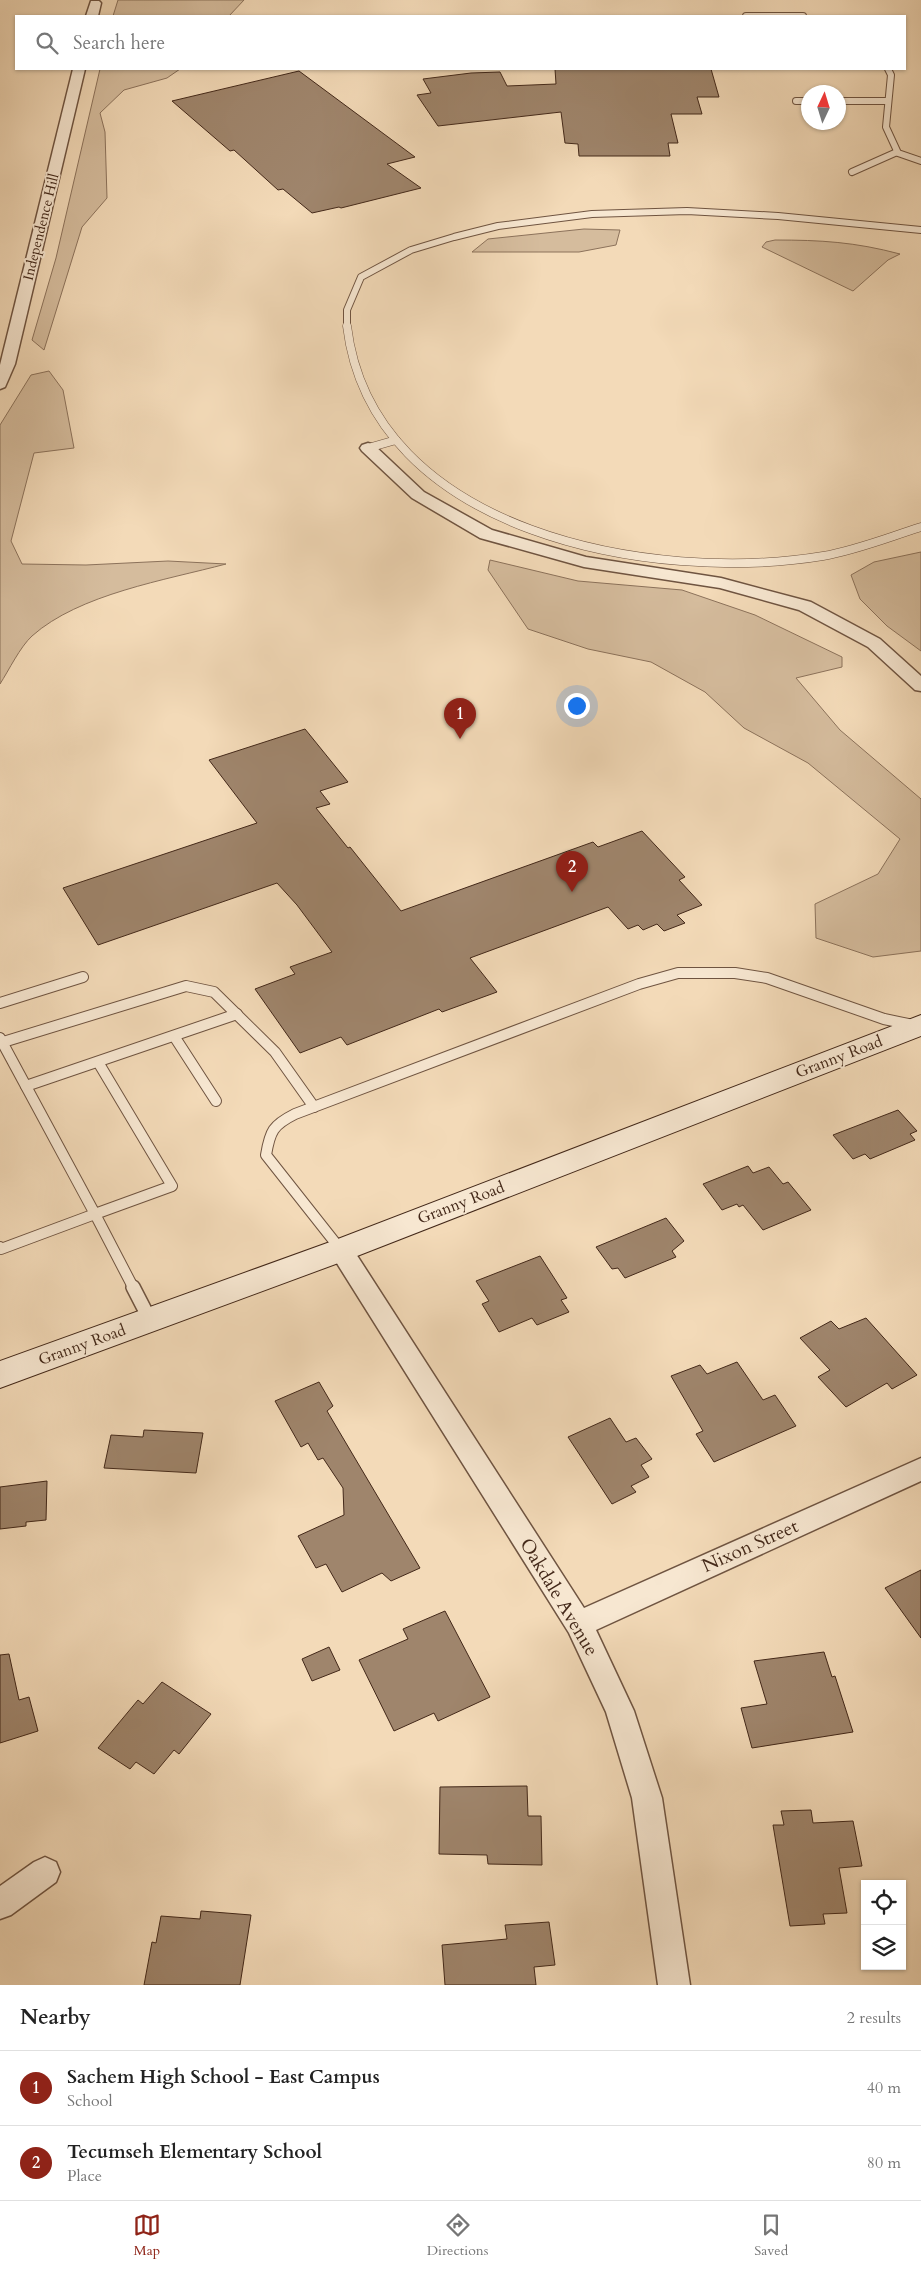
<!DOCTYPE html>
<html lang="en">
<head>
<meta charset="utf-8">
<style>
	:root { --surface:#fff; --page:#f6f6f6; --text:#222; --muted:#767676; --line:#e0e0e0; --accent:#8f2418 }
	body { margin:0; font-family:Cardo,serif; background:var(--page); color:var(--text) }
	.controls { position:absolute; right:15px; bottom:15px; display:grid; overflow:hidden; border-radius:0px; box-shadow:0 1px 4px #0004 }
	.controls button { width:45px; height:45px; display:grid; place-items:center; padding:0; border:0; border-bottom:1px solid var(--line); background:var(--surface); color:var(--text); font:25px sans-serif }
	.compass { position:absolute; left:801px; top:85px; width:45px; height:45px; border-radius:50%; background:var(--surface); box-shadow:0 1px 4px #0004; rotate:4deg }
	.you { position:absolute; left:576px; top:705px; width:18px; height:18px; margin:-12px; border:4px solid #fff; border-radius:50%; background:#1a73e8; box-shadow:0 0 0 8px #1a73e833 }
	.badge { display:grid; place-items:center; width:32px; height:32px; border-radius:50%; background:var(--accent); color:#fff; font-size:16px; font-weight:700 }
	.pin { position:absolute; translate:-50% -41px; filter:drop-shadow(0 1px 2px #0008) }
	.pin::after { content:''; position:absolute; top:26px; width:18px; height:15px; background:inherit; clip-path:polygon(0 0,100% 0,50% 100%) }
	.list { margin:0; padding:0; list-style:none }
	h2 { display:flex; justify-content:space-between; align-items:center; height:65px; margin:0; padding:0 20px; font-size:21px }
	h2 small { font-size:16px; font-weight:400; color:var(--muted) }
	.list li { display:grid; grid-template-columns:32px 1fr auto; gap:15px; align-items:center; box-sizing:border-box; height:75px; padding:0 20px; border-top:1px solid var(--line) }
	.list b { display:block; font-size:19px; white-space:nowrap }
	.list p { margin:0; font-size:16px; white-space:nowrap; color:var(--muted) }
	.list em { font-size:16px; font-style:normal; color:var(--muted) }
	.icon { flex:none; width:28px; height:28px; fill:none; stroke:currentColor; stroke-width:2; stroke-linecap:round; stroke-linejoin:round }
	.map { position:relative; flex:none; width:921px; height:1985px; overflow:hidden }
	.search { position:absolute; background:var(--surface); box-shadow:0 1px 4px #0004; left:15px; right:15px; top:15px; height:55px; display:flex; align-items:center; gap:12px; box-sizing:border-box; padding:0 18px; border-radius:0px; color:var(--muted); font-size:19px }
	.sheet { height:215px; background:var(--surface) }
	nav { display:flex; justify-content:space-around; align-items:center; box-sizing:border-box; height:70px; border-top:1px solid var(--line); background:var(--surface); font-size:14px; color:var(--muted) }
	nav a { display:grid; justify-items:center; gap:2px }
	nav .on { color:var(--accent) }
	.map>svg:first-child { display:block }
	.green { fill:#d5bc9d; stroke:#8c725b }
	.building { fill:#9f856c; stroke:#432819 }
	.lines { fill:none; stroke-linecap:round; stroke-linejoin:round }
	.lane-far3-casing { stroke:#6f5441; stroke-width:8 }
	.lane-far2-casing { stroke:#6f5441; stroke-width:9 }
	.lane-far1-casing { stroke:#6f5441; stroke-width:12 }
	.lane-casing { stroke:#6f5441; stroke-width:16 }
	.street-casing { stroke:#6f5441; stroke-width:3 }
	.secondary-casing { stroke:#432819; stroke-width:2 }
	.lane-far3 { stroke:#f7e7d1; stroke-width:6 }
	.lane-far2 { stroke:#f7e7d1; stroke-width:8 }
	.lane-far1 { stroke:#f7e7d1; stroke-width:10 }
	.lane { stroke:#f7e7d1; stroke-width:13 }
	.street { fill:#f7e7d1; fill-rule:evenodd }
	.secondary { fill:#f7e7d1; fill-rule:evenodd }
	.labels { text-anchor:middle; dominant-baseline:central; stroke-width:4; stroke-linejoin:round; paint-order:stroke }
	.far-street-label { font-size:14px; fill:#432819; stroke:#f7e7d1 }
	.street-label { font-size:16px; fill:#432819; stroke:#f7e7d1 }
	.near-street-label { font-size:19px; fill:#432819; stroke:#f7e7d1 }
</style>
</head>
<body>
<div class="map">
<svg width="921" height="1985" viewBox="0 0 921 1985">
	<rect width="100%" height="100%" fill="#f3dab8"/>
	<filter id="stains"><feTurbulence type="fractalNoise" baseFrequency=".004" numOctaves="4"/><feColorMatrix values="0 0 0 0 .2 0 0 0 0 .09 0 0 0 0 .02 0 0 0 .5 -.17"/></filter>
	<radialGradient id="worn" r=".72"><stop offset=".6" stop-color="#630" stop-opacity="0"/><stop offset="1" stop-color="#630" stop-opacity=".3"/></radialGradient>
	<!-- green -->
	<g class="green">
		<path d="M118,0h126l-15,16h-116z"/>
		<path d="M100,69h80l-13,9 -43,12 -24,23 5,19 2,66 -25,29 -38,123 -12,-10 24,-82z"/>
		<path d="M584,229l36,1 -4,15 -37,7h-107l16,-13z"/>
		<path d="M775,240c46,0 80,2 125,14l-12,6 -35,31 -91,-44 4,-5z"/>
		<path d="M49,371l14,19 11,58 -40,5 -23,88 11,23 64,1 82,-4 58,3c-60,16 -147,30 -194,72 -12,11 -23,34 -32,48v-259l31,-50z"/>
		<path d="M921,552v99l-34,-25 -27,-27 -9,-24 23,-13z"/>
		<path d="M490,560l88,21 104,9 73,25 87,42v10l-46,11 44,52 81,69v152l-48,6 -57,-19 -1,-34 63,-30 22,-35 -92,-76 -64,-35 -39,-36 -54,-30 -63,-13 -60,-20 -40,-59z"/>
	</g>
	<!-- building -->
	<g class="building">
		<path d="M555,69h156l8,28h-22l5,17h-31l7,29h-10l2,13h-91l-1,-12 -13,-1 -4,-31 -123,14 -21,-31 14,-2 -8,-14 48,-6 29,-1 7,14 49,-2z"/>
		<path d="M299,71l116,86 -28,7 34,24 -80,20 -2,-1 -27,6 -29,-24 -5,1 -44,-40 -4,1 -58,-50z"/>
		<path d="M305,729l43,53 -28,9 10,13 -14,4 32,40 2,-1 51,64 192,-69 5,5 44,-16 43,46 -6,3 23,25 -25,10 8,8 -21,8 -7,-7 -14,6 -5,-5 -10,4 -20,-22 -138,51 27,34 -55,20 -3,-3 -92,36 -6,-8 -41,16 -45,-64 40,-15 -5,-7 42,-15 -35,-47 -20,-22 -179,62 -35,-57 194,-65 -48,-63z"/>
		<path d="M898,1110l19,21 -7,3 5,6 -45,19 -5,-5 -12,5 -20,-24z"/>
		<path d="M748,1166l5,7 16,-6 14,17 5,-2 23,28 -48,20 -20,-25 -4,2 -2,-3 -15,6 -19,-26z"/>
		<path d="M666,1218l18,23 -12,10 4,6 -51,21 -7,-10 -6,1 -16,-22z"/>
		<path d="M540,1256l27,42 -6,2 8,12 -32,13 -5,-7 -33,14 -17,-28 7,-3 -13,-20z"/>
		<path d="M866,1318l51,57 -25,14 -5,-6 -41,24 -28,-30 12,-7 -30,-32 31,-17 8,8z"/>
		<path d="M737,1362l26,38 12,-5 21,31 -82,36 -18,-28 7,-3 -32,-55 29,-11 7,9z"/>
		<path d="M319,1382l14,24 -6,5 93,157 -29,13 -9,-8 -40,19 -16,-28 -10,4 -18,-32 46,-21 -1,-27 -20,-30 -5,2 -10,-17 -7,4 -26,-46z"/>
		<path d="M610,1418l16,24 10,-4 16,21 -11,6 8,12 -18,9 5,6 -24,12 -44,-67z"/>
		<path d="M144,1430l59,3 -7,40 -92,-5 7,-33 32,2z"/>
		<path d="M47,1481l-1,39 -20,2v4l-26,3v-42z"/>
		<path d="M921,1570v68l-36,-50z"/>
		<path d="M445,1611l45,86 -52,24 -4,-8 -40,18 -35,-71 49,-21 -5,-10z"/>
		<path d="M329,1647l11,23 -28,11 -10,-22z"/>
		<path d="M824,1652l8,25 3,-1 18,56 -101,16 -11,-40 26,-4 -13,-43z"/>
		<path d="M9,1654l10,46 10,-3 9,34 -38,12v-88z"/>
		<path d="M162,1682l49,32 -32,40 -5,-4 -20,24 -18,-12 -6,7 -32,-21 40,-48 5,4z"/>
		<path d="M527,1786l1,30h13l1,49 -54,-1 -1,-9 -48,-1 1,-67z"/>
		<path d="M811,1810l2,13 40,-2 9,45 -23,2 8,45 -24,1 2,10 -35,2 -17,-101h11l-3,-14z"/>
		<path d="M201,1911l50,4 -11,70h-96l8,-43 4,1 5,-27 39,3z"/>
		<path d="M549,1922l6,43 -21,2 2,18h-91l-3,-40 65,-6 -2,-14z"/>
	</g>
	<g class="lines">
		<defs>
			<g id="lane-far3">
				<path d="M746,16h57"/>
				<path d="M888,69l3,6 -5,52 12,26 23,8"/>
				<path d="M796,101h12"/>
				<path d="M838,101h50"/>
				<path d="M852,172l45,-20"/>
				<path d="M347,327v-17l14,-33 50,-27 43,-13 44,-11 94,-12 95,-3 91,5 143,14"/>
			</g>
			<g id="lane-far2">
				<path d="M347,326c25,208 307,258 476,230 34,-6 66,-19 98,-29"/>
				<path d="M368,448l28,-8"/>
			</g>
			<g id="lane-far1">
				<path d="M0,1003l83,-26"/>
				<path d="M174,1036l42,65"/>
				<path d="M0,1038l95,176 77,-28 -74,-124"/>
				<path d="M0,1043l186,-57 28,6 61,60 39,55"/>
				<path d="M26,1086l211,-72"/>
				<path d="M0,1247l1,2 94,-35 39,75"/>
				<path d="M341,1250l-75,-95c4,-24 7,-30 29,-41l344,-130 39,-11h57l32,5 117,41 29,6"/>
			</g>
			<path id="lane" d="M133,1287l17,33"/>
			<g id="street">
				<path d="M91,1h8l2,2 -3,13h-12z"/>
				<path d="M73,69h12l-70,295 -10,23 -5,2v-24z"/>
				<path d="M368,443l6,2 50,47 68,38 94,27 135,21 90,24 69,37 41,37v15l-6,-1 -47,-43 -69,-37 -79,-22 -136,-21 -104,-29 -68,-40 -50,-47 -2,-3 2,-3z"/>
				<path d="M341,1241l8,2 235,365 337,-150v23l-325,149 38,81 28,87 28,187h-32l-26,-187 -26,-86 -37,-79 -236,-376 -4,-7 4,-7z"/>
				<path d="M45,1857l11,5 4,10 -4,10 -45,33 -11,4v-33l34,-24z"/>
			</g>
			<path id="secondary" d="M921,1015v21l-569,222 -352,130v-27l330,-119z"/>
		</defs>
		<!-- lane-far3 casing -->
		<use href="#lane-far3" class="lane-far3-casing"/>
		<!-- lane-far2 casing -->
		<use href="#lane-far2" class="lane-far2-casing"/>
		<!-- lane-far1 casing -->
		<use href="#lane-far1" class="lane-far1-casing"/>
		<!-- lane casing -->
		<use href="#lane" class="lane-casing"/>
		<!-- street casing -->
		<use href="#street" class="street-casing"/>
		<!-- secondary casing -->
		<use href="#secondary" class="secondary-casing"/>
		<!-- lane-far3 -->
		<use href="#lane-far3" class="lane-far3"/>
		<!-- lane-far2 -->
		<use href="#lane-far2" class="lane-far2"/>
		<!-- lane-far1 -->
		<use href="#lane-far1" class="lane-far1"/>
		<!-- lane -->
		<use href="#lane" class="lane"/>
		<!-- street -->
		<use href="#street" class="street"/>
		<!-- secondary -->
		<use href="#secondary" class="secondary"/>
	</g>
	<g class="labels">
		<!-- far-street labels -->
		<g class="far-street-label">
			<text transform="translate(41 227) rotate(-76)">Independence Hill</text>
		</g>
		<!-- street labels -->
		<g class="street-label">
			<text transform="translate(839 1057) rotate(-21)">Granny Road</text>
			<text transform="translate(461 1203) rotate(-21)">Granny Road</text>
			<text transform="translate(82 1345) rotate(-20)">Granny Road</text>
		</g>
		<!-- near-street labels -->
		<g class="near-street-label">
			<text transform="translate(750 1546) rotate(-24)">Nixon Street</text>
			<text transform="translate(559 1597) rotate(59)">Oakdale Avenue</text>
		</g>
	</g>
	<rect width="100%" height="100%" filter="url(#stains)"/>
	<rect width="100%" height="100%" fill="url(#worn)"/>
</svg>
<div class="controls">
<button><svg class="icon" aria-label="locate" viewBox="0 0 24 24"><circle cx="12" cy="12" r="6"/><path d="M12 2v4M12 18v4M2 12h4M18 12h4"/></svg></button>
<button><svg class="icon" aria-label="layers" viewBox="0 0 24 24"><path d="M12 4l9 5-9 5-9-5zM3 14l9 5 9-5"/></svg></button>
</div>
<svg class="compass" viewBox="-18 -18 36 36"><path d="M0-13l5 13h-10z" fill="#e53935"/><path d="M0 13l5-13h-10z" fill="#767676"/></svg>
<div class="you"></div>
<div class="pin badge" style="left:460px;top:739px">1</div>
<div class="pin badge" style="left:572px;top:892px">2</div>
<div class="search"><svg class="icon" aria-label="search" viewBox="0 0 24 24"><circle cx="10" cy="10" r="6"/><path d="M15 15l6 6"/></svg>Search here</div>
</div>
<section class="sheet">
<h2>Nearby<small>2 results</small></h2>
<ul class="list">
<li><span class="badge">1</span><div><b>Sachem High School - East Campus</b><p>School</p></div><em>40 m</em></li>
<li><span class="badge">2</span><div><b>Tecumseh Elementary School</b><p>Place</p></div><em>80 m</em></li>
</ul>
</section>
<nav>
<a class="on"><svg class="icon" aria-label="map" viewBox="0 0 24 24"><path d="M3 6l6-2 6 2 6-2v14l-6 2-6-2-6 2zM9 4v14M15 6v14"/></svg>Map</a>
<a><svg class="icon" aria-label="directions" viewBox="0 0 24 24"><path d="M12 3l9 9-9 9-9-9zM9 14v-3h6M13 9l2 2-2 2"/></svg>Directions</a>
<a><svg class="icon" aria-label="saved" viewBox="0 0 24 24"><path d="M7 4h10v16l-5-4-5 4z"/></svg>Saved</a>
</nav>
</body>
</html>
